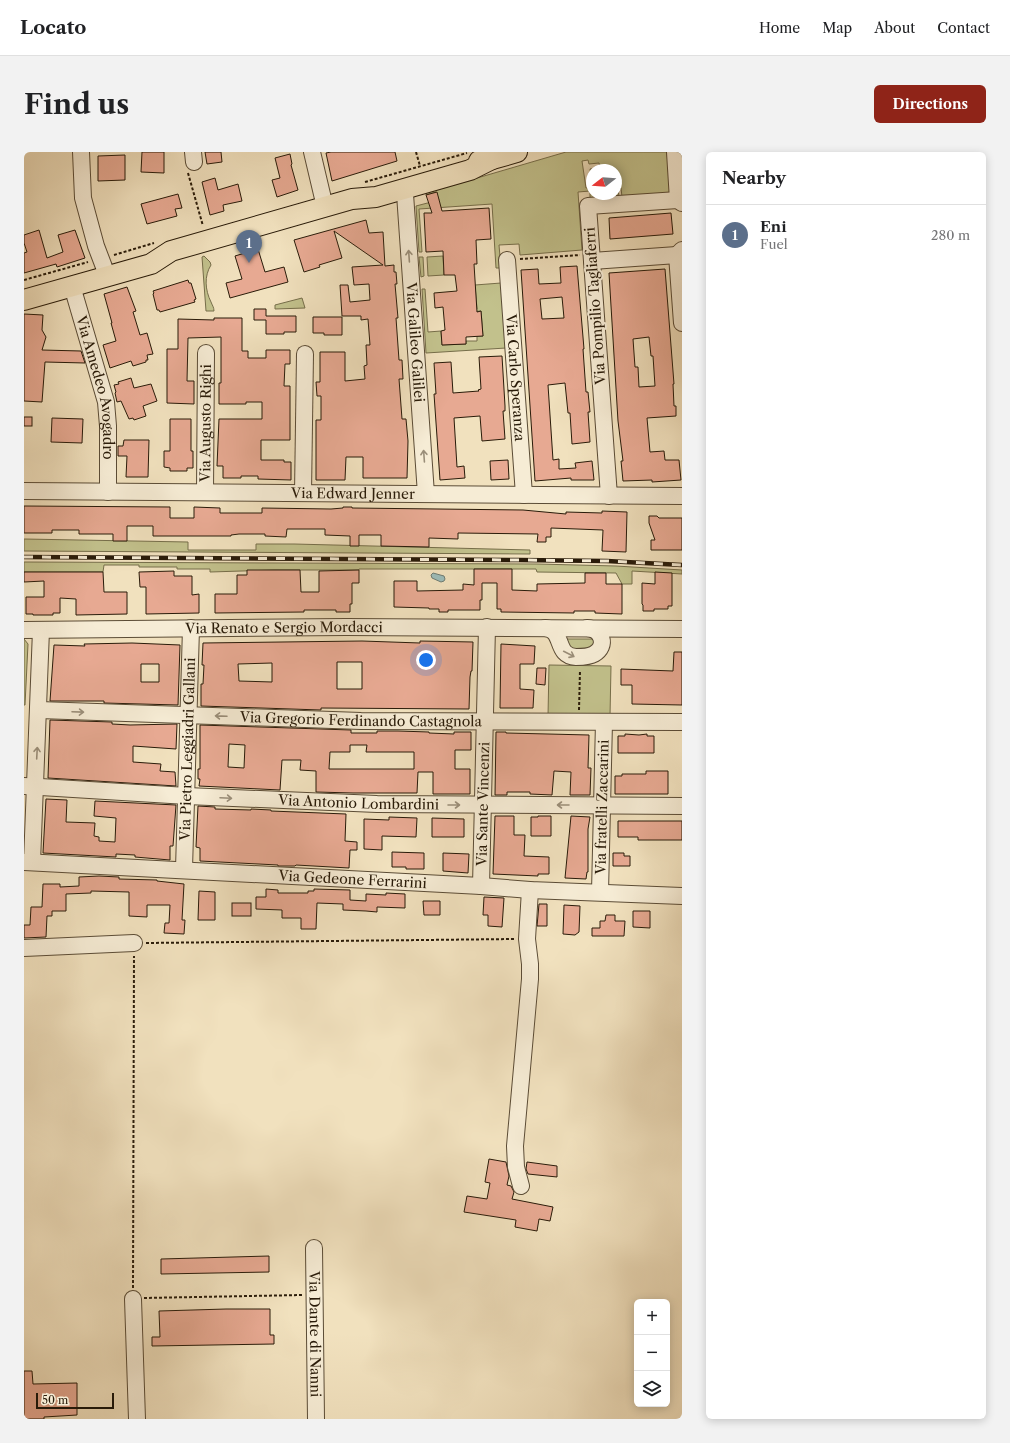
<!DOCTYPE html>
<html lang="en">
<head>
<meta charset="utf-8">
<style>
	:root { --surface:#fff; --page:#f2f2f2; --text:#202124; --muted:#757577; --line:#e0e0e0; --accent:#8f2418 }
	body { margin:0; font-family:"Libre Caslon Text",serif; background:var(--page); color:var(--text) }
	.controls { position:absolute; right:12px; bottom:12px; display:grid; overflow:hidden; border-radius:6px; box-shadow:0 2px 10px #0003 }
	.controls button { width:36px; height:36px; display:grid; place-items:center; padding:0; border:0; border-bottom:1px solid var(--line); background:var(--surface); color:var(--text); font:20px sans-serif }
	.compass { position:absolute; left:562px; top:12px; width:36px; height:36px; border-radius:50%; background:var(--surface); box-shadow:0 2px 10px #0003; rotate:253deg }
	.scale { position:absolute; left:12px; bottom:10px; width:78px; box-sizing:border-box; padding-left:4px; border:2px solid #291b09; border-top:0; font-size:11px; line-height:14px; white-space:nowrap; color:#291b09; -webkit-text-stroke:3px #f6ecd5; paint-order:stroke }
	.you { position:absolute; left:402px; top:508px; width:14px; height:14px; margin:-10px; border:3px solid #fff; border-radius:50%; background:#1a73e8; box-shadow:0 0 0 6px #1a73e833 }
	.badge { display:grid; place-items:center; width:26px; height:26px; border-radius:50%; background:var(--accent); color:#fff; font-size:13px; font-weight:700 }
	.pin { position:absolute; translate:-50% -33px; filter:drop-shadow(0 1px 2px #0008) }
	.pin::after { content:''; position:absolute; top:21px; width:14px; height:12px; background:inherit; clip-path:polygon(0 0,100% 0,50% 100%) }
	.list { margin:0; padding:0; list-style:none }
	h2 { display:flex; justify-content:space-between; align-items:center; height:52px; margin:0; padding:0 16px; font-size:17px }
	h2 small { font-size:13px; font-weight:400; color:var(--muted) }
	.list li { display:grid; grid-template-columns:26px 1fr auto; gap:12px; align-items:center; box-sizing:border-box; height:60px; padding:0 16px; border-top:1px solid var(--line) }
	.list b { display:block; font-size:15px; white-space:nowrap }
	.list p { margin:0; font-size:13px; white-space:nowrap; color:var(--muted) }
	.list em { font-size:13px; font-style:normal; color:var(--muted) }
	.icon { flex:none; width:22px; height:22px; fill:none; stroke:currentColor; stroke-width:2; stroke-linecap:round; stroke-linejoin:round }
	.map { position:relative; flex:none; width:658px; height:1267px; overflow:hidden; border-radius:6px }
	header { display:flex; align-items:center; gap:24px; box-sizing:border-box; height:56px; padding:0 20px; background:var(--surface); border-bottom:1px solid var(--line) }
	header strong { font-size:19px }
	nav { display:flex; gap:22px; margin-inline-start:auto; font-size:14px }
	.intro { display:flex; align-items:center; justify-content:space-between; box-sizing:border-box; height:96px; padding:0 24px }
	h1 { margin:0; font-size:28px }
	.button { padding:10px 18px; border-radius:6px; background:var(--accent); color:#fff; font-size:14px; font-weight:700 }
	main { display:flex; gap:24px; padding:0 24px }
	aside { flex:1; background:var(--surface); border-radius:6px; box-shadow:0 2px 10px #0003 }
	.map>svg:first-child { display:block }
	.green { fill:#c2c18c; stroke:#766e4a; fill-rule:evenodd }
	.water { fill:#9cbcb9; stroke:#6e7c73 }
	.building { fill:#e7a992; stroke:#291b09; fill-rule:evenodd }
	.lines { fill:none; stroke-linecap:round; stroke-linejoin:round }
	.minor-casing { stroke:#5b4c36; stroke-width:18 }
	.major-casing { stroke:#291b09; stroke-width:22 }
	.path { stroke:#291b09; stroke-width:2; stroke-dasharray:3 2; stroke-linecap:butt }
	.minor { stroke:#f6ecd5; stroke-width:16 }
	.major { stroke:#f1e1be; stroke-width:20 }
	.rail-casing { stroke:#291b09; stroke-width:4.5 }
	.rail { stroke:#f6ecd5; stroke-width:3; stroke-dasharray:9; stroke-linecap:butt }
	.oneway { stroke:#9a8e79 }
	.labels { text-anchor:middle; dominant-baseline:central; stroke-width:4; stroke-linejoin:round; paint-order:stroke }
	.street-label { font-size:14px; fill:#291b09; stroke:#f6ecd5 }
</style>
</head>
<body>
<header>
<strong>Locato</strong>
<nav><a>Home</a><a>Map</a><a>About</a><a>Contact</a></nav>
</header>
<div class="intro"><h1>Find us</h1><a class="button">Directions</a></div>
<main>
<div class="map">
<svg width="658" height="1267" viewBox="0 0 658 1267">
	<rect width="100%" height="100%" fill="#f1e1be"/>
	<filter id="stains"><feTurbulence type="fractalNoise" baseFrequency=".005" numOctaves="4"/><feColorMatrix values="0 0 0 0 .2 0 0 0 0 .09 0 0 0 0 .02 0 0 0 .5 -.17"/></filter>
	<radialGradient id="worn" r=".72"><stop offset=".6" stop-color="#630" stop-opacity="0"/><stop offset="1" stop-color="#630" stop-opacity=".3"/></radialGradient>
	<!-- green -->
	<g class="green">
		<path d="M542,0h101l3,41 -48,4 -1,-9 -3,1 1,8 -29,2v-8l-12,1 4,58 -62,5 -1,-11 -20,1 2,23h-5l-4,-64 -73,5 3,43h-3l-3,-46 23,-6 -3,-8 -10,3v-2zM564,8l1,4 10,-1 1,5 -10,1 2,12v-11h24v24h-24v-7l-6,1 -4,-27z"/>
		<path d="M180,104l6,6 1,3c-7,11 -6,25 0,37 1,3 3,5 3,9h-8l-4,-54z"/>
		<path d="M419,104l1,19 -16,1 -1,-19z"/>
		<path d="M395,105h4l1,19 -3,1z"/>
		<path d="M477,131l5,65 -80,5 -4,-64h3l3,43 13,-1 1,14 24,-1v-3h11v-5h6l-2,-25 -13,1 9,-3 -2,-24z"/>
		<path d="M278,146l3,10 -30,1v-4z"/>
		<path d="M0,387l164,3v8h68v-6h38l236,6v4l-506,-3z"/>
		<path d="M0,410l513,2 79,2 66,4v4l-50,-3v13h-10l-6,-11 -79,-1 -1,-3h-177v1h-85l-64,2v-3h-33v-2h-38v-2h-35l-1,7h-79z"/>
		<path d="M0,487l4,5 -3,61h-1z"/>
		<path d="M541,487h32l-5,10 -20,1z"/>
		<path d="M525,513l62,1 -1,50h-62z"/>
	</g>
	<!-- water -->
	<path class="water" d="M409,421l11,3 1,3 -1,2 -3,1 -9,-4 -1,-3z"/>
	<!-- building -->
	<g class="building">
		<path d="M118,0h22v21l-23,-1z"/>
		<path d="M181,0h16l1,10 -15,2z"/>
		<path d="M307,0h64l2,9 -65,20 -6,-28z"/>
		<path d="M266,2l2,10 -1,1 7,25 -21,7 -5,-17 8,-2 -5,-20z"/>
		<path d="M101,3v25l-27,1v-25z"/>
		<path d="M191,26l3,12 20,-6 4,17 -19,4 1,6 -14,4 -8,-33z"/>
		<path d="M413,40l5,19 47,-3 2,31 -15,1 1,24h-3l3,48 4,-1 2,25 -17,1v7l-24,1 -1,-14 4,-1 -2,-23 -8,1 -1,-15 23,-2 -2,-16h-11l-1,-24 -17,1 -2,-39h8l-6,-18z"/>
		<path d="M154,42l4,14 -7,1 2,7 -30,8 -6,-20z"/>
		<path d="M647,61l2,21 -63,5 -1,-21z"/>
		<path d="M342,68l3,13 14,-1 2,34 9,-1v7h2l1,12h-2l3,34h-2l3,42h3l1,19h-4l3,40h4l2,22 -1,37h-44v-21h-17l-1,23h-29v-60h5v-24h-4l-1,-14h4v-30h25v29l20,-2 -1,-13 3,-1 -1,-20h4l-2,-26 -7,1v-4h-19l-2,-31h8l2,17 20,-2 -1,-16 -15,1 -2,-18 31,-2 -49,-34 8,27 -23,7 1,2 -16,5 -10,-32z"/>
		<path d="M15,78l8,28 16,-6 -5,-17 17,-5 10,28 -28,9 -1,-3 -32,9v-20l3,-1 -3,-9v-8z"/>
		<path d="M234,97l7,23 19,-5 4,15 -58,16 -4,-15 16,-4 -7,-23z"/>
		<path d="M553,114l7,83h-1l3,43h2l2,20h-2l2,30 -18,2 -2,-31h-2l-3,-30 -17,2 5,75 6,-1v10l17,-1 -1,-5 17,-2 2,19h-23v-2l-36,3 -14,-211 17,-1 1,15 22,-1 -1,-16zM538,145l2,21 -22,1 -2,-20z"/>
		<path d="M641,117l9,115h-1l1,22h2v10l-29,2 3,34 14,-1 1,9h14l2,20 -29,2v-2l-29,1 -2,-20h2l-5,-40 -9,-148zM625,185l2,19h2l2,30 -16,1 -1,-20h-3l-2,-28z"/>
		<path d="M164,128l1,3h2l5,16 -2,1 1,2 -35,10 -1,-2h-2l-4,-16 1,-1 -1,-2z"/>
		<path d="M103,135l9,24 -3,1 7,23 7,-2 6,21 -6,1 1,5h-2v2l-13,4 -2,-5 -21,7 -7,-23 13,-4 -5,-18h1l-8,-29z"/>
		<path d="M230,157h12v7h30v16h-12v2h-18v-14h-12z"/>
		<path d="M0,162l19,1 -1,15 4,7 -4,13 39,1 4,12 -40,-1 -3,40 -18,-1z"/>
		<path d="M289,165h29v18h-18v-2h-11z"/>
		<path d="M190,166h28v33h6v7h18v-8h24v14h-5l-1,22h6v54h-29v20h23v2h7v18l-33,-1v-3h-17v2h-18v-12h-6l2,-47h43v-17h-16v2h-27v-21h2v-46l-33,1 -1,43h7v23l-27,-1v-54h11v-30l36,1z"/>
		<path d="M478,204l3,50v5h-2l2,28 -23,2 -2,-25 -26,2 3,49 7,-1 1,12 -25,2 -6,-86h2l-2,-31 17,-1 2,31 26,-2 -1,-1 3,-1 -2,-32z"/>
		<path d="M107,226l3,10 17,-4 6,17 -14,5 3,10 -12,4 -1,-2 -4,1 -8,-18 -4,1 -2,-9 1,-1 -2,-7 5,-1 -1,-2z"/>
		<rect x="0" y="265" width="8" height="9"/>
		<path d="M28,266l31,1 -1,24 -31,-1z"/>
		<path d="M146,267h21v32h2v17h-6v3h-17v-3l-6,-1v-16h6z"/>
		<path d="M100,288h25l-1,37h-22l1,-21h-9v-10h5z"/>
		<path d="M484,308l1,19 -18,1 -1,-19z"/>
		<path d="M0,354l146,1v11h24v-11l26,1v5h42v-5l69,1 12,-1v-1h9v1l171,2 43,4v-2l36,1v-2l25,1 -1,40 -24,-1 1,-21 -52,-2v9h-5v5h-9l1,-8 -80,-1v6l-29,-1v9l-48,-1v-11h-22v11h-9v-10l-25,-1v-6h-38l-1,8 -21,-1v-2h-26l-8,1v1h-78v-10h-26v15h-14v-7h-34v-4h-27v3h-28z"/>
		<path d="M625,364h8l2,2h23v32h-31v-10h4l-6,-17z"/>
		<path d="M450,417h38v21l25,1v-7l48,-1v-10h21v11h16v30l-27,-1v-2h-21v2l-73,-1v-3h-4v-26h-15v17h-2v10h-32v2h-9v-3h-10v-1l-35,-1v-26h23v10l46,-1v-6l11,1z"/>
		<path d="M223,418h53l1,22h18v-21l40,-1v13h-7v21h-2v8h-14v-2h-32v2l-89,1v-19h22v-19h10z"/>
		<path d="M150,419v5h18v19l7,-1v19l-53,1v-27h-6l-1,-15z"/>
		<path d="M0,420h79l1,20h23v22l-51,1v-16l-16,-1v15h-7v2h-20v-1h-7v-17h18v-16l-20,1z"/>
		<path d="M631,420l17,1v33h-4v3h-14v2h-11v-6l-1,-1v-21l13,1z"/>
		<path d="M338,489l58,2v-2l53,1 -1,29h-1l-1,6 -1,32 -148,-1v2l-120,-4v-22h2l1,-19h-2l1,-22zM313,510h25v27h-25zM248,511v19l-33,-1 -1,-17z"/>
		<path d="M108,491l48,2 -2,60 -74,-2v-2h-54l4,-56 31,1 -1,-2zM117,512h18v18h-18z"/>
		<path d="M477,492l34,2 -1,18h-14v25l14,1 -1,18h-33z"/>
		<path d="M650,500h8v53l-50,-1v-19h-11v-16l52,2z"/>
		<path d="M513,516h9l-1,17 -9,-1z"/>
		<path d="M26,568l62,2v2l18,1 47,-1 -1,25 -43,-3v16l28,2 -1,7 15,1 1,14 -128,-8z"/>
		<path d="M176,573l151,5v3h26v-2h21l31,1v1l25,1v-2h17v18h-16v19h15v25h-37v-22h-15l-1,21h-64l-37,-1v-21l-16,-1 1,-10h-19l-2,30 -81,-4 1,-7h-2v-10h2zM205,592l16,1 -1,23 -16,-1zM326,593h17l-1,7h48v17h-85l1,-17h20z"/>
		<path d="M472,580h10v1l83,2 -1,33h3l-1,27h-20l1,-23 -17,-1 -2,24 -22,-1v-2h-23v3h-12z"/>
		<path d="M601,582l14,1 8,-1v2h7v17h-36v-17h7z"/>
		<path d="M622,619h22v23h-53v-18h7v-2h24z"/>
		<path d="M22,647l21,1 -1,22 29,1 -1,13 5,1v4l16,1 1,-24 -22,-2 1,-15 81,4 -3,41h-3v14l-35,-3v-2l-19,-1v3l-73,-4z"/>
		<path d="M174,654l17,1v2l36,1v-1l20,1v1l75,3 -1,27 12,1v8h-7l-1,18 -53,-3 -1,1h-17v-1l-78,-4v-13l-4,-1z"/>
		<path d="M471,664h19v19h11l-1,21 25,1v17h-11v2l-45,-2z"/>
		<path d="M514,664h13v20h-20v-19h7z"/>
		<path d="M547,664l19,1 -2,12v43h-1l-1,7 -21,-1z"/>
		<path d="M365,665l28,1 -1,19 -34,-1v14l-18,-1v-30l25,1z"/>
		<path d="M408,666l32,1v18h-32z"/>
		<path d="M594,669h64v19h-44v-3h-20z"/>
		<path d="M368,700l32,1v16h-18v-2h-14z"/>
		<path d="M419,701l26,1 -1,19 -25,-2z"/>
		<path d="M589,701h11v3h6v10h-17z"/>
		<path d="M75,724l20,1v2l38,1v1l27,3 -2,36h3l-1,14 -20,-1 1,-10h4l1,-18h-23v12l-18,-1v-24l-38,-1v2l-25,1v17h-14v5h-5l-1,21 -22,1v-13h6l1,-18h11l1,-23h17v3l19,-1v-9z"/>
		<path d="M242,737l12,1v3h30v-2h6v-2l36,1v10l16,1v-7l20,1v-2l19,1v14l-28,-1v5l-11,-1 -23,-1v-6l-26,-1 -1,26h-15v-11h-19v-8l-26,-1v-12h10z"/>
		<path d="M175,739l16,1v28h-17z"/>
		<path d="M460,745l20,1 -2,29 -14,-1v-11h-5z"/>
		<path d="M399,749h17v14h-16z"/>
		<rect x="208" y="751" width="19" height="13"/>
		<path d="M515,752h8v22h-10z"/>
		<path d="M540,753l16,1 -1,26 -4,3 -12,-1z"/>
		<path d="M609,759h17v17l-17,-1z"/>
		<path d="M582,763h9v6h10l-1,15h-32v-8h8v-7h5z"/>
		<path d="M465,1007l17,3 3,14 -2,9 4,1 3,6 -2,7 41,8 -3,14 -11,-2 -2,12 -22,-4 1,-7 -52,-8 3,-16 20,3 3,-16 -5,-1z"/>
		<path d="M503,1010l30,4v11l-29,-3 -2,-5z"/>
		<path d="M245,1104v16l-108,2v-15z"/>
		<path d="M202,1157h44v26h4v9l-122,2v-9h8l-1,-26z"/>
		<path d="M0,1219h8l1,13 44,-1v32l-33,2v2h-20z"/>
	</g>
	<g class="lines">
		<defs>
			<g id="minor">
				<path d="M57,0l2,46 13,48 8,21"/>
				<path d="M169,0l1,10"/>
				<path d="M288,0l13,55"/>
				<path d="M651,0l3,48 4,3"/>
				<path id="s1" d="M379,37l2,5 21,300"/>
				<path d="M658,98l-5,5 5,68"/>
				<path id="s2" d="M483,108l17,235"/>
				<path d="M568,109l85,-6"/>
				<path id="s3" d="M48,134l34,116 2,24v66"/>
				<path id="s4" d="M0,339l658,5"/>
				<path id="s5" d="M181,340l1,-139"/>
				<path d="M279,341l2,-139"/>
				<path d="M585,344l-21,-290 90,-6"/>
				<path d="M521,476c20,2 9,28 31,29 6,0 13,0 18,-3 14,-8 8,-25 -7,-26"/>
				<path id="s6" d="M0,478l322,-3 336,2"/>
				<path id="s7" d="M15,558l322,11 321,1"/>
				<path id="s8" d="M0,634l163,10 190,8 305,2"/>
				<path id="s9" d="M0,710l457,24 49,4 152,6"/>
				<path d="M8,710l9,-232"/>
				<path id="s10" d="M160,717l7,-241"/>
				<path id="s11" d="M457,734l6,-259"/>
				<path id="s12" d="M576,740l4,-170"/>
				<path d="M0,796l110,-5"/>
				<path d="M497,1034l-5,-19 -1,-21 15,-167v-15l-3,-25 3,-49"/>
				<path id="s13" d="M290,1096l2,171"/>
				<path d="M109,1147l4,120"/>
			</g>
			<g id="major">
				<path d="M455,9l10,-1 28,-8"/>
				<path d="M0,148l127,-36 20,-13 181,-52 24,-2 94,-27 22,-11"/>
			</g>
		</defs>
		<!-- minor casing -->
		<use href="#minor" class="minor-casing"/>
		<!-- major casing -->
		<use href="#major" class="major-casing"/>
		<!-- path -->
		<g class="path">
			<path d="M392,0l4,14"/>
			<path d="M164,21l15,53"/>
			<path d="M341,30l102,-29"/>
			<path d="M90,103l40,-12"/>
			<path d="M496,107l60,-4"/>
			<path d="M0,128l64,-18"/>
			<path d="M555,558l1,-40"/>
			<path d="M122,791l369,-4"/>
			<path d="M109,1136l1,-332"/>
			<path d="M120,1146l158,-3"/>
		</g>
		<!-- minor -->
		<use href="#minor" class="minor"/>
		<!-- major -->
		<use href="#major" class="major"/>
		<defs>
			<path id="rail" d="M0,405l495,3 88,1 75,4"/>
		</defs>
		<!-- rail casing -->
		<use href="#rail" class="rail-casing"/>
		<!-- rail -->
		<use href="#rail" class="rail"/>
	</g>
	<!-- one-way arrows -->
	<defs><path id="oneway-shaft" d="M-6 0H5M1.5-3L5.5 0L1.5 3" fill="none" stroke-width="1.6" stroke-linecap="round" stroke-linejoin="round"/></defs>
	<g class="oneway">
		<use href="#oneway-shaft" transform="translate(385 104) rotate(-94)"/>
		<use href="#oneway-shaft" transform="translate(400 304) rotate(-94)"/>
		<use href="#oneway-shaft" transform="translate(545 502) rotate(27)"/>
		<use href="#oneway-shaft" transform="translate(54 560) rotate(2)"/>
		<use href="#oneway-shaft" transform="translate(197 564) rotate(-178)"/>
		<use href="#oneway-shaft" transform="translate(13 601) rotate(-87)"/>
		<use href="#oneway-shaft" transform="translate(202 646) rotate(3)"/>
		<use href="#oneway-shaft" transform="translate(430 653)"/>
		<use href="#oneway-shaft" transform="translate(539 653) rotate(-180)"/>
	</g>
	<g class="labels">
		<!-- street labels -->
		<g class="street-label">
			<text transform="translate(571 154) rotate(-94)">Via Pompilio Tagliaferri</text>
			<text stroke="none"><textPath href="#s1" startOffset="154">Via Galileo Galilei</textPath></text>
			<text stroke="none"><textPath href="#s2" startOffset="118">Via Carlo Speranza</textPath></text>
			<text stroke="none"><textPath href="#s3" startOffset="105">Via Amedeo Avogadro</textPath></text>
			<text stroke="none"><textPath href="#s5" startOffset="69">Via Augusto Righi</textPath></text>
			<text stroke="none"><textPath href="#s4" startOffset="329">Via Edward Jenner</textPath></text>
			<text stroke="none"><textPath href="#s6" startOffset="260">Via Renato e Sergio Mordacci</textPath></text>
			<text stroke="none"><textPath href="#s7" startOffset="322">Via Gregorio Ferdinando Castagnola</textPath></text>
			<text stroke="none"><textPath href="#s10" startOffset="120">Via Pietro Leggiadri Gallani</textPath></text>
			<text stroke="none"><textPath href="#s8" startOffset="335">Via Antonio Lombardini</textPath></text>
			<text stroke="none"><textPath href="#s11" startOffset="82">Via Sante Vincenzi</textPath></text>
			<text stroke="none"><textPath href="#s12" startOffset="85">Via fratelli Zaccarini</textPath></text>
			<text stroke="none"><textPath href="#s9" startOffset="329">Via Gedeone Ferrarini</textPath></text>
			<text stroke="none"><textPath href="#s13" startOffset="86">Via Dante di Nanni</textPath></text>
		</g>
	</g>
	<rect width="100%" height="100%" filter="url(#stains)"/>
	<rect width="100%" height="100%" fill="url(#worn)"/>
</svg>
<div class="controls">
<button>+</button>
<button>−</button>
<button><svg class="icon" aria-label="layers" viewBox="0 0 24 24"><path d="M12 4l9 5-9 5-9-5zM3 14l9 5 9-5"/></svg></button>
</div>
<svg class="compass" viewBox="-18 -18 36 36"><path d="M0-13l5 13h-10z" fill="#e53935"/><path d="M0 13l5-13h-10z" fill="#757577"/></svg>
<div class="scale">50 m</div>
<div class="you"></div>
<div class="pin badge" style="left:225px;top:111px;background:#5c6f8a">1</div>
</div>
<aside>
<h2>Nearby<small></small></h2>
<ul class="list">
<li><span class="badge" style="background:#5c6f8a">1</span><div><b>Eni</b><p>Fuel</p></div><em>280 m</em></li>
</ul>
</aside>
</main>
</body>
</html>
